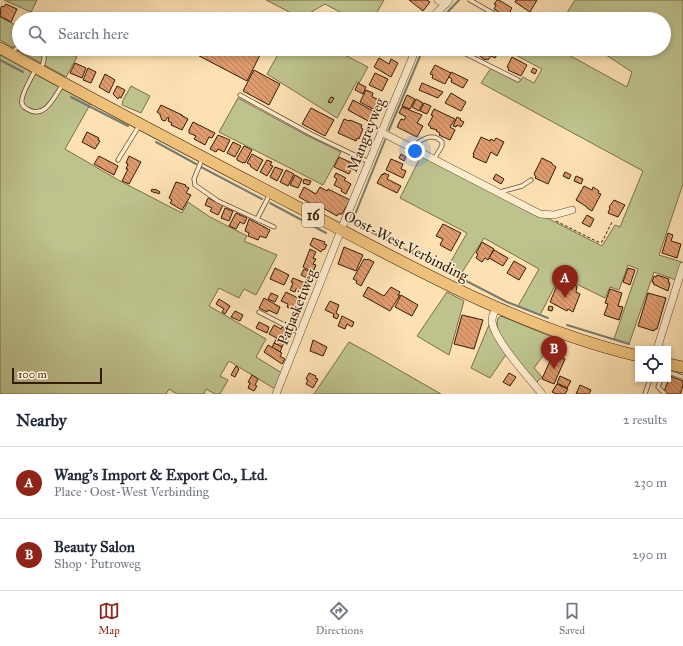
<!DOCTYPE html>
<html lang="en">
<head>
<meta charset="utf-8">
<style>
	:root { --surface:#fff; --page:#f6f6f7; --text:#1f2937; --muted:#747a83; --line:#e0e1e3; --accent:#8f2418 }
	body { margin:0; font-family:"IM FELL Great Primer",serif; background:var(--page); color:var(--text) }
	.controls { position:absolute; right:12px; bottom:12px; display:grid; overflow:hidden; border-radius:0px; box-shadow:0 2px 6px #0003 }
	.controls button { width:36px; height:36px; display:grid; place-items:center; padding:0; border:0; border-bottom:1px solid var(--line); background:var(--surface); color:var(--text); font:20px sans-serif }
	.scale { position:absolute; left:12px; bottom:10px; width:90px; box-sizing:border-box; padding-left:4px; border:2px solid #341a07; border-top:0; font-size:11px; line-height:14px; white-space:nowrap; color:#341a07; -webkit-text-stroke:3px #feecce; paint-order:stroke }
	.you { position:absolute; left:415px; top:151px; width:14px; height:14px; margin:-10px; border:3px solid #fff; border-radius:50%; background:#1a73e8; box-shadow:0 0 0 6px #1a73e833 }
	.badge { display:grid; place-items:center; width:26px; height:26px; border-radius:50%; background:var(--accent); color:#fff; font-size:13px; font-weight:700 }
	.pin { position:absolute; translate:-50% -33px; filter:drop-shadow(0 1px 2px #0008) }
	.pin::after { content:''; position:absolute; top:21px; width:14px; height:12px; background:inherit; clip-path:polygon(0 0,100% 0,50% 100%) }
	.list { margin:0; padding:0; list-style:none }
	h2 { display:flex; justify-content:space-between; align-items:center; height:52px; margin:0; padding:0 16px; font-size:17px }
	h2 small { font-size:13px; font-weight:400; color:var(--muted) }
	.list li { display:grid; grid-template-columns:26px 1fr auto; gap:12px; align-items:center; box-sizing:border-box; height:72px; padding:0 16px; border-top:1px solid var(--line) }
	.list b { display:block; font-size:15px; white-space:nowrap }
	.list p { margin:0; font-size:13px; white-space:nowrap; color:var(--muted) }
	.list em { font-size:13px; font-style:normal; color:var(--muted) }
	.icon { flex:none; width:22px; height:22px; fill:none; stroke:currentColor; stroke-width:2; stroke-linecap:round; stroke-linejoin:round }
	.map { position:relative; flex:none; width:683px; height:394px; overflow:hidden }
	.search { position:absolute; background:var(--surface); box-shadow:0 2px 6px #0003; left:12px; right:12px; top:12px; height:44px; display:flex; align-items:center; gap:10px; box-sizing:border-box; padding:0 14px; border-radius:22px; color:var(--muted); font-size:15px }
	.sheet { height:196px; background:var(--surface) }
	nav { display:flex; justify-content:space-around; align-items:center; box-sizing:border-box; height:56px; border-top:1px solid var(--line); background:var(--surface); font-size:11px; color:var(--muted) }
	nav a { display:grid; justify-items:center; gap:2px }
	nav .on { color:var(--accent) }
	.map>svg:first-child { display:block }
	.green { fill:#bec38e; stroke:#796e4a }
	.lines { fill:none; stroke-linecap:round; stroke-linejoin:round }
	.stream { stroke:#757b6f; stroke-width:2 }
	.building { fill:url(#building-back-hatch); stroke:#341a07 }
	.service-casing { stroke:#664c32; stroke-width:5 }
	.minor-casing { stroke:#664c32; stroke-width:8 }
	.primary-casing { stroke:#341a07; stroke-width:12 }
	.path { stroke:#341a07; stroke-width:1; stroke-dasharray:3 2; stroke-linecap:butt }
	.service { stroke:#feecce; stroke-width:3.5 }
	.minor { stroke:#feecce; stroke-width:7 }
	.primary { stroke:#eec07a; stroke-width:11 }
	.labels { text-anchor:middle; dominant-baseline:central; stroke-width:3; stroke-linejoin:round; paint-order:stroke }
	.shield { fill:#feecce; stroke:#715943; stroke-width:1 }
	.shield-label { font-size:14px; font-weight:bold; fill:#341a07 }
	.street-label { font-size:15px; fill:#341a07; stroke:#feecce }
</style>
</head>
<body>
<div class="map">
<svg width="683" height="394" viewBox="0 0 683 394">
	<defs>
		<pattern id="building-back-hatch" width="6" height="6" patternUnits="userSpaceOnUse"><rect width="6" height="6" fill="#df9b6d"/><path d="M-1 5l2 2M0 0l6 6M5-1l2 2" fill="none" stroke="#b67e58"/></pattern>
	</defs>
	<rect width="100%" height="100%" fill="#fde1b3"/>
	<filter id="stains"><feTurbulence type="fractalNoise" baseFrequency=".005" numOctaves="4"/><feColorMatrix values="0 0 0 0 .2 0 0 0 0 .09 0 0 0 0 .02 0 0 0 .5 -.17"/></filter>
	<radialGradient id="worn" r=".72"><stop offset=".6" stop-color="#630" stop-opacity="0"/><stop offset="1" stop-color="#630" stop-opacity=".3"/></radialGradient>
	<!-- green -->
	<g class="green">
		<path d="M4,0h33l-6,12z"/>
		<path d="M266,0h118l-11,19h-20l-28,-15 -24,14z"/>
		<path d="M575,0h108v184l-24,71 23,7 -6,18 -22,-8 -25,72 -15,-5 24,-70 -10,-4 -9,25 -9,-3 -5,11 -45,-22 -20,39 -22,-9 21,-37 -55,-31 -25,39 -13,-7 21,-37 -67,-35 22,-44 180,92 13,-21 5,2 23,-56 -162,-88 10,-15 28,14 4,-5 11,6 8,-14 -38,-20h54l69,38 5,-15 -35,-23h67v-30h-101z"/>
		<path d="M0,17l19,10v22h42l16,8 -11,20 -66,-37z"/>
		<path d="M281,49h52l35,18 -9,16 -2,-2 -20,37 -70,-44z"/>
		<path d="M0,54l91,49 -26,46 55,32 62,32 6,-11 22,15 37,19 -3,5 33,14 -21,40 -12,-6 -5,9 -20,-10 -10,18 57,33 -10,18 26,16 -7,16 -46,-28 -9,15 8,4 -8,14h-5l-9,-5 -2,5h-27l-8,-5 -3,5h-166z"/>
		<path d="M131,86l19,10 -9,17 -19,-8 1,-5z"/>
		<path d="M238,98l68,37 35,17 -18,33 -104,-53z"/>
		<path d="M447,292l17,9 -15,54 -32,-19z"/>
		<path d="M501,316l56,23v4l-15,14 -8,11 8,9 -6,6c-10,-13 -45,-48 -38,-65z"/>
		<path d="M491,320l16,33 -17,25 -19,-10z"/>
		<path d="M349,342l24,13 68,39h-127z"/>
	</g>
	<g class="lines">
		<!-- stream -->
		<g class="stream">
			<path d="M441,19l18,-19"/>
			<path d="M0,60l23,12"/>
			<path d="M71,97l57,29"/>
			<path d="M389,130l34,-81"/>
			<path d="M385,140l-33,82 155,80 41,16"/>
			<path d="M156,142l40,22"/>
			<path d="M201,167l61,32"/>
			<path d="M270,203l56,30"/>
			<path d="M567,325l62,19"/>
		</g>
	</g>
	<!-- building -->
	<g class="building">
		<path d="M409,0h18l3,2 -7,9z"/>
		<path d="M497,0h2l13,8 -2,3 1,1 -3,6 -14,-9 2,-4 -2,-1z"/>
		<path d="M516,0h21l-7,12 -15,-10z"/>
		<path d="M6,4l11,5 -6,13 -11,-6 1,-4 -1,-3 2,-3 2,1z"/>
		<path d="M464,14l6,5h-15l4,-4 3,2z"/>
		<path d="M186,49h73l3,2 -15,30z"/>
		<path d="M383,49h13l-1,1h-1l-2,4z"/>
		<path d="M480,49h18l2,1 -5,8 -4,-2 -3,4 -2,-1 -1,1 -8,-6z"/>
		<path d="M346,50l4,3 -1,3 -4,-2z"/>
		<path d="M512,57l15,8 -6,11 -13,-6 1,-2 -2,-1z"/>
		<path d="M379,58l10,6 2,-5 7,4 -7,14 -17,-10z"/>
		<path d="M75,63l11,5 -4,10 -12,-5z"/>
		<path d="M435,65l16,8 -6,11 -13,-6 1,-3 -3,-1z"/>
		<path d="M88,68l8,4 -5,11 -8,-3z"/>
		<path d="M533,68l4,2 -2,4 -4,-2z"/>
		<path d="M254,70l26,14 -11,21 -26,-14z"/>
		<path d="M451,72l17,8 -5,8 -12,-6 1,-3 -3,-2z"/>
		<path d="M375,73l13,6 -6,12 -13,-6z"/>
		<path d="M105,74l10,6 -6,13 -10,-6z"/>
		<path d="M358,83l8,4 -3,7 -8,-4z"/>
		<path d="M422,83l21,9 -2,3h-1l-2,3 -19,-8z"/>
		<path d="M117,86l8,4 -4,8 -2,-1 -1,2 -5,-5z"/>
		<path d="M366,90l7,3 -1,4 8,3 -5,10 -15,-8z"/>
		<path d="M451,93l15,9 -5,9 -16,-8z"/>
		<path d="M407,95l8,4 -5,10 -8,-3z"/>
		<path d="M331,97l3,1 -3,5 -3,-1z"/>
		<path d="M416,99l7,4 -4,8 -7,-4z"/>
		<path d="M353,100l22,12 -5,10 -22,-12z"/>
		<path d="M424,103l7,3 -4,8 -7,-3z"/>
		<path d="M161,105l21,10h-1l7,4 -6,11 -11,-5 1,-2 -4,-2 1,-3 -1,-1 -3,4 -3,-1 -2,-5v-1l-3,-2z"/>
		<path d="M402,107l20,8 -5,8 6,3 -6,11 -20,-10 4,-8 3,1 2,-3 -7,-4z"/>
		<path d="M311,108l23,12 -9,16 -23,-12z"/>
		<path d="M434,109l21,10 -5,8 5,3 -5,10 -11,-5 1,-2 -4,-2 1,-1 -7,-2 1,-1 -3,-2 5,-9 -2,-1z"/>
		<path d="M457,117l4,2 -1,1 4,2 -3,5 -4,-2 -1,2 -3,-1z"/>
		<path d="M344,119l5,2 1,-1 12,5 -1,3 2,1 -4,10 -2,-1 -1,3 -18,-8z"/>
		<path d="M193,122l22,11 -3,5 -3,-1 -4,8 -11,-6 2,-3 -7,-3v-3z"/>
		<path d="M87,132l12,6 -1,2 2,1 -5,8 -13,-7z"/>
		<path d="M218,135l12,5 -6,12 -6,-3 -2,3 -6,-3z"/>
		<path d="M481,137l9,4 1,-2 3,2 2,-3 8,4 -7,14 -6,-4 -5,11 -13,-6 1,-3h-1z"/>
		<path d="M233,142l8,4 -6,11 -8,-4z"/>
		<path d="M244,146l8,4 -7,13 -2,-1v1l-6,-3v-2z"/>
		<path d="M252,154l11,6 -6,11 -7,-5 1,-1 -4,-2z"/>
		<path d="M401,154l5,3 -2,4 -5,-3z"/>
		<path d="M99,156l19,10 -4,9 -20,-11z"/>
		<path d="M129,156l12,6 -12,22 -7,-3 6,-12h-2l2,-5 -2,-1z"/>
		<path d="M339,157l15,7 -5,10 -15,-7z"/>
		<path d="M542,158l10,5v1l4,3 -8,17 -13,-6 1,-1 -2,-3z"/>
		<path d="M391,159l12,5 -2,5 5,2 -3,7 -17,-8z"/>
		<path d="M267,160l5,2 -2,3 3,1 -6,10 -7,-4z"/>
		<path d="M275,167l8,3 -6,11 -7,-4z"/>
		<path d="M286,170l8,4 -6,12 -8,-4z"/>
		<path d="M565,172l6,3 -2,4 -6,-3z"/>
		<path d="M336,173l10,5 -2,2 7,4 -5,10 -5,-3 1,-2 -8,-4 3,-6 -3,-2z"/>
		<path d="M384,173l5,2 -2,4 14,7 -4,7 -20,-10 5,-9 1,1z"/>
		<path d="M496,174l8,5 -3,5 -8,-5z"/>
		<path d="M295,175l7,4 -4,9 -8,-3z"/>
		<path d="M576,176l7,3 -2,5 -7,-3z"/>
		<path d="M304,179l7,2 -2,4 -6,-2z"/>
		<path d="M176,182l10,3 -1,1 4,2 -3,5 5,2 -9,15 -12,-7 2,-3 -3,-2z"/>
		<path d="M584,186l8,4 1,-3 6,4 -1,2 3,1 -9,17 -5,-3v-1l-11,-7z"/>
		<path d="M304,187l12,7 4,-7 7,4 1,-2 22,11 -8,14h-4l-1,2 -21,-12 -1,2 -16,-9z"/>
		<path d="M152,189l2,1 1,-1 5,3 -1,2 -4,-2v1l-4,-2z"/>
		<path d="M208,198l15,7 -5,10 -8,-4 2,-3 -7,-3z"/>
		<path d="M614,200l11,5 -7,12 -10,-4 2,-5 -1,-1z"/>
		<path d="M225,208l8,3 -4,10 -8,-3z"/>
		<path d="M236,213l11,5 -3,6 -4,-2 -4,7 -7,-3z"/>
		<path d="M587,215l7,4 -4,8 -8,-4z"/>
		<path d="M249,219l21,11 -4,8 -6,-2 -2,4 -10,-4 1,-3 -4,-2z"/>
		<path d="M443,224l18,9 -10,18 -11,-6 3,-6 -7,-3z"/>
		<path d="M668,233l5,2 -2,6 10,3 -4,14 -15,-5z"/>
		<path d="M313,238l12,4 -1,2 3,1 -3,5 -1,-1 -2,3 -11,-7z"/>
		<path d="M482,242l12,7 -6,11 -3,-2 -3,4 -6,-4 2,-4 -2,-1z"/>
		<path d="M344,247l19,8 -7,16 -18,-7z"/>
		<path d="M310,249l6,3 -3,6 3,1 -3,5 3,1 -3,7 -10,-5z"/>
		<path d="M494,250l14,8 -5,8 -14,-8z"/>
		<path d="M364,259l3,1 1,-1 6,3 -13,24 -5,-3 1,-2 -4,-2z"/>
		<path d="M514,261l12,7 -7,12 -12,-7z"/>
		<path d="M275,268l14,7 -5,10 -14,-6z"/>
		<path d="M628,268l7,2 -5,15 -7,-3z"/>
		<path d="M304,269l8,4 -3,6 -8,-4z"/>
		<path d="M657,275l12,4 -1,3 2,1 -2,8 -15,-7 1,-1 -2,-1 2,-6 2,1z"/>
		<path d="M293,278l17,7 -3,6 -2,-1 -1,3 -8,-4 -1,3 -5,-2 3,-7 -2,-1z"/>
		<path d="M558,283l14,6 2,-4 3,1 -1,6 4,2 -7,18 -5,-3 -1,2 -17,-9z"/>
		<path d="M368,287l16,9 7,-9 9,5 -2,3h2l-10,16 -27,-15z"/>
		<path d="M610,289l12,4 -4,13 5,1 -4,13 -15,-5 4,-11 -3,-1z"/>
		<path d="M286,292l14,7 -5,12 -8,-4 1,-3 -7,-3z"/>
		<path d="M271,293l7,3 -3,6 -7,-3z"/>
		<path d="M648,293l18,5 -9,31h-2l-1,2 -16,-5z"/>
		<path d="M401,295l17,10 -6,11 -17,-9z"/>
		<path d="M264,298l16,9 -3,7 -9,-4 -1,2 -8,-4z"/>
		<path d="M219,299l11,7 -5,8 -3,-2 2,-3 -8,-5z"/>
		<path d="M330,301l9,4 -3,8 3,2 -2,4 -4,-2 1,-3 -9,-4z"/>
		<path d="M549,306l4,1 -1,4 -4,-1z"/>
		<path d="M235,311l8,4 -3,6 -9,-4z"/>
		<path d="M462,315l21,5 -9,29 -20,-5z"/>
		<path d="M342,316l12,6 -2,5 -5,-3 -2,5 -7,-3z"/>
		<path d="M259,322l10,5 -2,6 -11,-5z"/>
		<path d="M274,325l7,4 1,-2 8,4 -8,16 -8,-4 3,-5 -8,-4z"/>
		<path d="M313,340l14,7 -4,9 -13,-5z"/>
		<path d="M274,343l8,4 -2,5 -8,-4z"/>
		<path d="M268,345l14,8 -2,3 5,3 -3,5 -18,-12z"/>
		<path d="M553,354l12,5 -11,25 -12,-5z"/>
		<path d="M236,366l3,3 -4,8 -4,-2z"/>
		<path d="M309,373l7,3 -1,2 3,1 -5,9 -7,-4 2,-4 -2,-1z"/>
		<path d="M509,373l7,4 -6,9 -7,-4z"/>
		<path d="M252,375l6,4 -3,6 2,1 -3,5 -6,-3 2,-5 -2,-1z"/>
		<path d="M560,376l11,5 -4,7 -10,-5z"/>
		<path d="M670,376l13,5v5l-3,8h-17z"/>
		<path d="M557,384l11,5 -3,5h-9l-4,-2z"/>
		<path d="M580,385l11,5 -2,4h-13z"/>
	</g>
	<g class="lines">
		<defs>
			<g id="service">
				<path d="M470,0l33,19"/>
				<path d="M39,49c8,6 5,12 2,20"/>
				<path d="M456,49l62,31"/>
				<path d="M12,52l7,-6"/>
				<path d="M35,70c-4,9 -11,19 -13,29 -1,5 1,8 5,10 18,11 27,-12 36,-25"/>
				<path d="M240,95l71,39 58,28"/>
				<path d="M413,148c7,-9 20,-16 29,-6v4l-8,13"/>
				<path d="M202,159l-8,20 1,6 23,16 56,26"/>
				<path d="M118,160l21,-34"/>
				<path d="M500,192l22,-6 9,-6"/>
				<path d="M257,219l13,-25"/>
				<path d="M259,312l41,21"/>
				<path d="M668,372l15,5"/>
				<path d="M661,379l-3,8 6,6"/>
				<path d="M645,394l5,-15"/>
			</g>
			<g id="minor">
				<path d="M438,0l8,4"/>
				<path d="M431,19l18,-19"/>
				<path d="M381,132l159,82 14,1 18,-5"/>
				<path d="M496,308c-1,3 -4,8 -4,12 0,18 38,59 50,74"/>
				<path d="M657,349l26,-83"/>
				<path d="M276,394l69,-174 71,-171"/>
			</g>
			<g id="primary">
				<path d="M0,48c98,55 197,106 296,158 110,58 220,121 342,150"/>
				<path d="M668,364l15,3"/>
			</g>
		</defs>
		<!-- service casing -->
		<use href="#service" class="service-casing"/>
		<!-- minor casing -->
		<use href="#minor" class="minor-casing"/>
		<!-- primary casing -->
		<use href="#primary" class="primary-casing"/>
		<!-- path -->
		<path class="path" d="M556,221l42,21h4l10,-20"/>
		<!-- service -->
		<use href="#service" class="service"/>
		<!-- minor -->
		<use href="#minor" class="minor"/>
		<!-- primary -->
		<use href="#primary" class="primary"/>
	</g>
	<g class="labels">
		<!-- shield labels -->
		<rect class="shield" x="302" y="203" width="22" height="24" rx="3"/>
		<g class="shield-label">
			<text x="313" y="215">16</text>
		</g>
		<!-- street labels -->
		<g class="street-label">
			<text transform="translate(366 135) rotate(-68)">Mangreyweg</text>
			<text transform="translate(406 246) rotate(27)">Oost-West Verbinding</text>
			<text transform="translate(297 307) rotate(-68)">Patjasketiweg</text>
		</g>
	</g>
	<rect width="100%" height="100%" filter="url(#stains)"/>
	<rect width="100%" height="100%" fill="url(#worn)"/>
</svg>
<div class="controls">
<button><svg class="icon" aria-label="locate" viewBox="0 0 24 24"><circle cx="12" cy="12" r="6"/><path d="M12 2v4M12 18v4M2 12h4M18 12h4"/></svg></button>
</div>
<div class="scale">100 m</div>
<div class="you"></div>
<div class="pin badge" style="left:565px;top:298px">A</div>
<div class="pin badge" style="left:554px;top:369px">B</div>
<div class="search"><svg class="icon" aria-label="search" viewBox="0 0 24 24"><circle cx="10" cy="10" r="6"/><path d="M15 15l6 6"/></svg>Search here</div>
</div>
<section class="sheet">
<h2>Nearby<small>2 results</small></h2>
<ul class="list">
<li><span class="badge">A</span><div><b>Wang's Import &amp; Export Co., Ltd.</b><p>Place · Oost-West Verbinding</p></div><em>230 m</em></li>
<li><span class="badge">B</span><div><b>Beauty Salon</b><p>Shop · Putroweg</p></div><em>290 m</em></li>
</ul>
</section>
<nav>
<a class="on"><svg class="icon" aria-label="map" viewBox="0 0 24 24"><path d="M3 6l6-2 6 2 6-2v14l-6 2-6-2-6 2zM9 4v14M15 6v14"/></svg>Map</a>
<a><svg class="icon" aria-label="directions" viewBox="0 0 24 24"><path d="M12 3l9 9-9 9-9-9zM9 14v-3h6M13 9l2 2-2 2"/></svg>Directions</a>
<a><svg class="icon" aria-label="saved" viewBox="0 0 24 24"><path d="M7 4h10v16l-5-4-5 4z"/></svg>Saved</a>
</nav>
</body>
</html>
